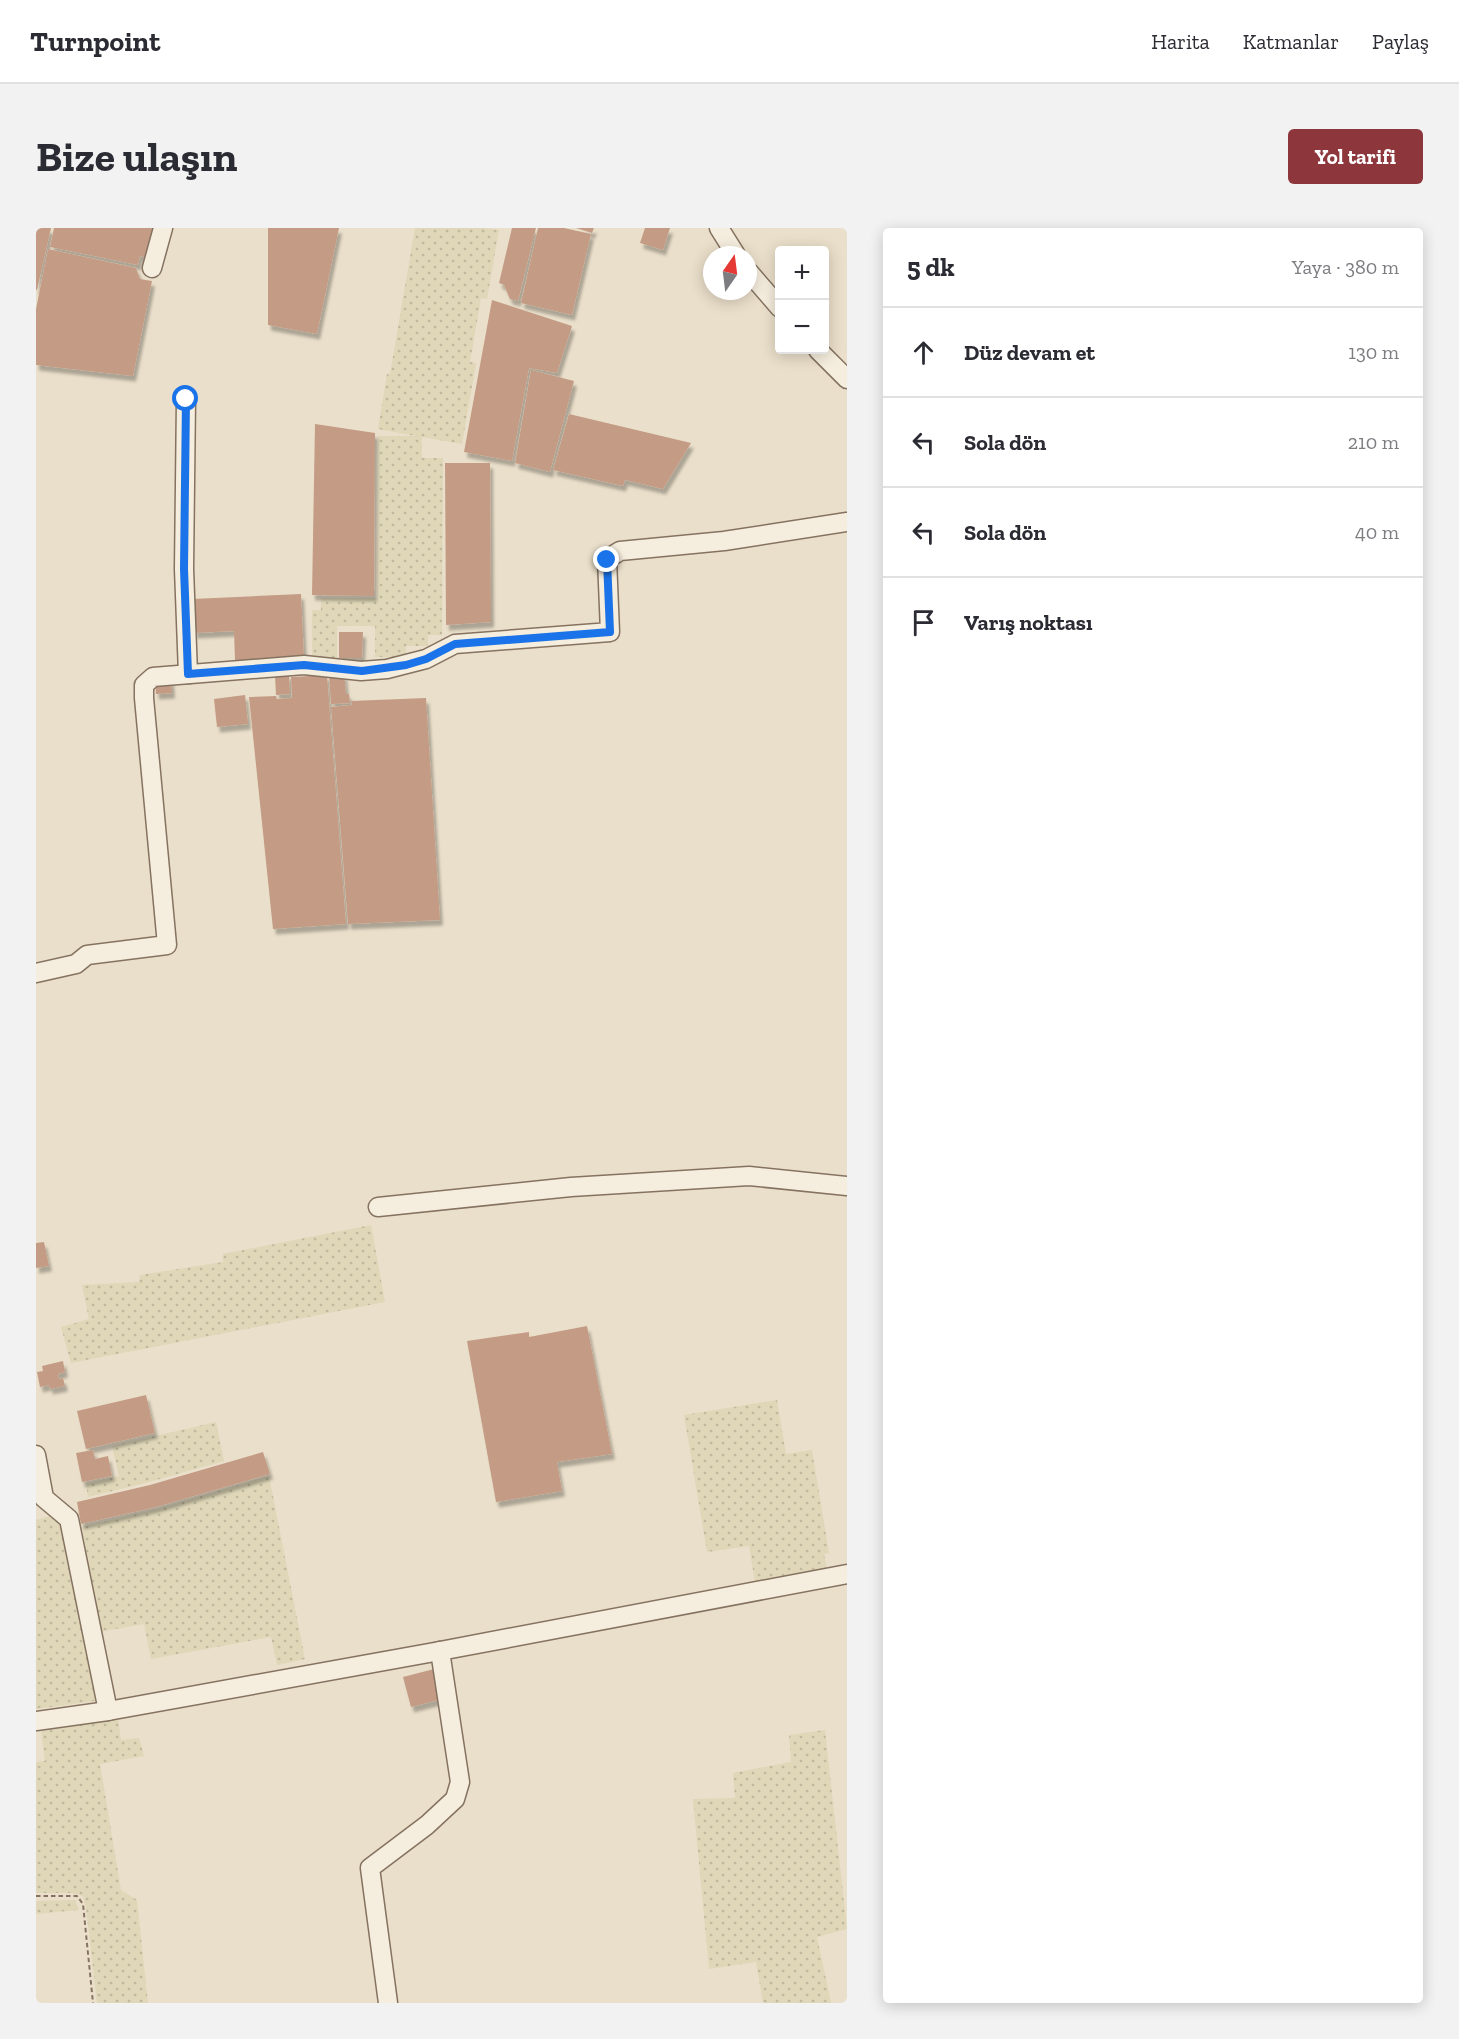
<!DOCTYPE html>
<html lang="tr">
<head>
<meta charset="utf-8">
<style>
	:root { --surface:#fff; --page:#f2f2f3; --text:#2b2b33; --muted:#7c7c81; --line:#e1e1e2; --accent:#8d373c }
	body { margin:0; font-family:"Zilla Slab",serif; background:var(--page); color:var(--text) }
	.controls { position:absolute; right:18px; top:18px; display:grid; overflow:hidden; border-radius:6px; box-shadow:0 3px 15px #0003 }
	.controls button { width:54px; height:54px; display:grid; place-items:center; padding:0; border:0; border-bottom:2px solid var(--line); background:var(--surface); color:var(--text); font:30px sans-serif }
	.compass { position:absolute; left:667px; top:18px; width:54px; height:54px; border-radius:50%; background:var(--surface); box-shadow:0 3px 15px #0003; rotate:14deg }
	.stop { position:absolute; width:18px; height:18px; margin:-14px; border:4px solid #1a73e8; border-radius:50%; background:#fff }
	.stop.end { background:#1a73e8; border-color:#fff; box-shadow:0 2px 6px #0008 }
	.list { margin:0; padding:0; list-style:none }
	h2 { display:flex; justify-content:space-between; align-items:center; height:78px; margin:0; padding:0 24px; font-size:26px }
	h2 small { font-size:20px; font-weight:400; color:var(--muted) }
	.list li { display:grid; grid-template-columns:39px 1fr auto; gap:18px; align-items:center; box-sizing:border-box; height:90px; padding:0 24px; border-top:2px solid var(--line) }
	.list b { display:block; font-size:22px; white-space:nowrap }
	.list em { font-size:20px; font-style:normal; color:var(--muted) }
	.icon { flex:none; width:33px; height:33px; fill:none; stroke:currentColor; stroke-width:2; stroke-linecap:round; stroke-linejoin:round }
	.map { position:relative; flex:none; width:811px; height:1775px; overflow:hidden; border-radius:6px }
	header { display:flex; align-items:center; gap:36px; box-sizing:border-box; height:84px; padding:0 30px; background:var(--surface); border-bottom:2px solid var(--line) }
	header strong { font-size:28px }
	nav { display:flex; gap:33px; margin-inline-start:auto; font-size:21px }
	.intro { display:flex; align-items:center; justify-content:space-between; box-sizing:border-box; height:144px; padding:0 36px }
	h1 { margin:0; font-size:42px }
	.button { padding:15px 27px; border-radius:6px; background:var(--accent); color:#fff; font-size:21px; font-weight:700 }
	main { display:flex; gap:36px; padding:0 36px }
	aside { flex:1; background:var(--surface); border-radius:6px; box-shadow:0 3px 15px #0003 }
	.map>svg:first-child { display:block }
	.farmland { fill:url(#farmland-dots) }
	.building { fill:#c49c85; filter:url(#shadow) }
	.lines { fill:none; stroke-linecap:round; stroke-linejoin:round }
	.minor-casing { stroke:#857260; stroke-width:21 }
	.path { stroke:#857260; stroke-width:2; stroke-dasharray:4.5 3; stroke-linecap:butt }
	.minor { stroke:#f5eddd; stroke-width:18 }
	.route { stroke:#1a73e8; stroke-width:8 }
</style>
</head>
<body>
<header>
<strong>Turnpoint</strong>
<nav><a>Harita</a><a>Katmanlar</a><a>Paylaş</a></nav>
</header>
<div class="intro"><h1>Bize ulaşın</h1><a class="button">Yol tarifi</a></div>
<main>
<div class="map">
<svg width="811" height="1775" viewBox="0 0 811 1775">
	<defs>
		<pattern id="farmland-dots" width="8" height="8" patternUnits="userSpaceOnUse" patternTransform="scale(1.5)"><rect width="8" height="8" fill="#dfd7b8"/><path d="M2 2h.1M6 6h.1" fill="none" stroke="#c0b99e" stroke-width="1.8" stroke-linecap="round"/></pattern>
		<filter id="shadow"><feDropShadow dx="3" dy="5.5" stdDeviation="1.5" flood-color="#0004"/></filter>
	</defs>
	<rect width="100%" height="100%" fill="#eadfca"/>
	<!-- farmland -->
	<g class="farmland">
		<path d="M379,0h70l14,2 -12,69 -6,-1 -11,64 6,1 -14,81 -40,-7v21h21l-1,177h-14v11h-22v11h-31v-31h-38v33h-25v-49h9v-12h56l1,-162h38l-38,-7 9,-55h3z"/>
		<path d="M335,997l14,77 -314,61 -10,-36 28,-8 -7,-34 57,-3 1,-7 83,-13v-8z"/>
		<path d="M741,1172l9,54 26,-4 17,103 -5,1 3,17 -72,11 -6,-36 -42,6 -23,-137z"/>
		<path d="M180,1194l8,39 -75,21 -61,15 -2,-13 33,-8 -7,-30z"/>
		<path d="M233,1248l36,183 -28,6 -6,-28 -120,22 -7,-35 -45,8 -17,-105 76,-18z"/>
		<path d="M17,1287l10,3 39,182 -66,9v-189z"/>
		<path d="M82,1490l3,22 18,-2 5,18 -44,8 21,126 16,10 11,103h-51l-11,-95 -3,-12 -12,-3h-35v-131l9,-1 -4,-30z"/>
		<path d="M789,1502l22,199 -30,8 14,66h-68l-7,-41 -47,7 -16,-170 42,-1 -2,-25 58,-11 -2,-27z"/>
		<path d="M39,1672l4,10 -43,4v-13z"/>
	</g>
	<!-- building -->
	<g class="building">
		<path d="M0,0h15l-14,62h-1z"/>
		<path d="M18,0h105l-8,31 -11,-3 -2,9 -88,-18z"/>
		<path d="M232,0h71l-22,106 -49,-9z"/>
		<path d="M476,0h24l-18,73 -8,-2 -6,-14 -5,-2z"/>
		<path d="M502,0h26l27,6 -19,81 -51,-12z"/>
		<path d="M540,0h18l-2,5z"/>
		<path d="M609,0h25l-7,22 -23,-7z"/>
		<path d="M12,21l88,19 4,11 12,2 -19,95 -97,-11v-56z"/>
		<path d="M456,72l80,26 -15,47 -28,-5 -17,93 -48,-9z"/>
		<path d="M495,142l43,11 -24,91 -35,-9z"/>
		<path d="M533,186l122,29 -28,46 -38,-9 -2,6 -70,-16z"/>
		<path d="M279,196l60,9 -1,163 -62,-1z"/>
		<path d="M409,235h45l1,159 -45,3z"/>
		<path d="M265,366l3,64 -69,3 -1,-30 -40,2 -2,-34z"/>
		<path d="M303,404h24l-1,26h-23z"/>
		<path d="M253,446l1,20 -14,1 -1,-20z"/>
		<path d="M308,446l2,20h3l1,9 -19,1 -2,-29z"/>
		<path d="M291,447l19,249 -73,5 -24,-232 27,-1 1,3 15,-1 -1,-21z"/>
		<path d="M135,451l1,14 -16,1 -1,-13z"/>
		<path d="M209,467l3,29 -31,3 -3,-28z"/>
		<path d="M390,470l14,222 -92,4 -17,-217 21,-2 -1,-4z"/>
		<path d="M8,1014l5,24 -13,2v-25z"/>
		<path d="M551,1098l25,128 -55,8 5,29 -66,11 -29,-161 62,-9v5z"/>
		<path d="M27,1133l2,11 -7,2 1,5 4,-1 2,8 -15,3 -1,-4 -9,2 -3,-15 6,-1 -1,-5z"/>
		<path d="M110,1167l9,38 -69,16 -9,-38z"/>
		<path d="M57,1222l2,9 13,-3 4,20 -30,6 -6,-29z"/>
		<path d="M227,1224l7,22 -114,33 -75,17 -4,-22 73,-17z"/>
		<path d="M398,1441l8,30 -31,8 -8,-30z"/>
	</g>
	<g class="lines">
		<defs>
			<g id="minor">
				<path d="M683,0l17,27"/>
				<path d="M116,40l11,-40"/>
				<path d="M712,43l32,37"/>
				<path d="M782,122l29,29"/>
				<path d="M150,171l-2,170 4,105"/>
				<path d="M0,745l40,-9 11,-9 80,-10 -23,-247v-13l9,-8 151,-12 57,6 26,-2 39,-10 29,-15 155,-12 -3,-73 13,-8 104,-10 123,-19"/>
				<path d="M342,979l193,-20 178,-11 98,10"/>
				<path d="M0,1227l8,43 25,21 39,192"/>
				<path d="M0,1493l72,-10 332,-60 407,-77"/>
				<path d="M352,1775l-18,-135 57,-43 28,-26 5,-17 -20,-131"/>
			</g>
		</defs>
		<!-- minor casing -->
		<use href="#minor" class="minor-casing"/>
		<!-- path -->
		<path class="path" d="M0,1668h41l6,8 10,99"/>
		<!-- minor -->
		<use href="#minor" class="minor"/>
	</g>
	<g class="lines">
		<!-- route -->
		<path class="route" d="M150,171l-2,170 4,105 116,-9 58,6 44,-6 20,-6 29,-15 155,-12 -3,-72"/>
	</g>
</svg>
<div class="controls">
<button>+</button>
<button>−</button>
</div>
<svg class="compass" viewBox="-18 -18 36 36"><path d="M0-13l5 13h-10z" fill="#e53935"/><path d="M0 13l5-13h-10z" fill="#7c7c81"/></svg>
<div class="stop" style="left:150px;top:171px"></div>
<div class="stop end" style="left:571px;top:332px"></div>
</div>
<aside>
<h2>5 dk<small>Yaya · 380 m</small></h2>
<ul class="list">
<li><svg class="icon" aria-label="ahead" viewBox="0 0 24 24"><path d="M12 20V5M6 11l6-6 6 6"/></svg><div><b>Düz devam et</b></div><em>130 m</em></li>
<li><svg class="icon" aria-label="left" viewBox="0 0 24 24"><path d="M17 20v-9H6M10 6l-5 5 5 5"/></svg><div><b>Sola dön</b></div><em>210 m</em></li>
<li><svg class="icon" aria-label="left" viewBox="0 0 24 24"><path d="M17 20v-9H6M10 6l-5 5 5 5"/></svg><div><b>Sola dön</b></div><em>40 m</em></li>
<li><svg class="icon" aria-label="arrive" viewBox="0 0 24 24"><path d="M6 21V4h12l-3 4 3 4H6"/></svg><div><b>Varış noktası</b></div></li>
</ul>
</aside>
</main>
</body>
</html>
